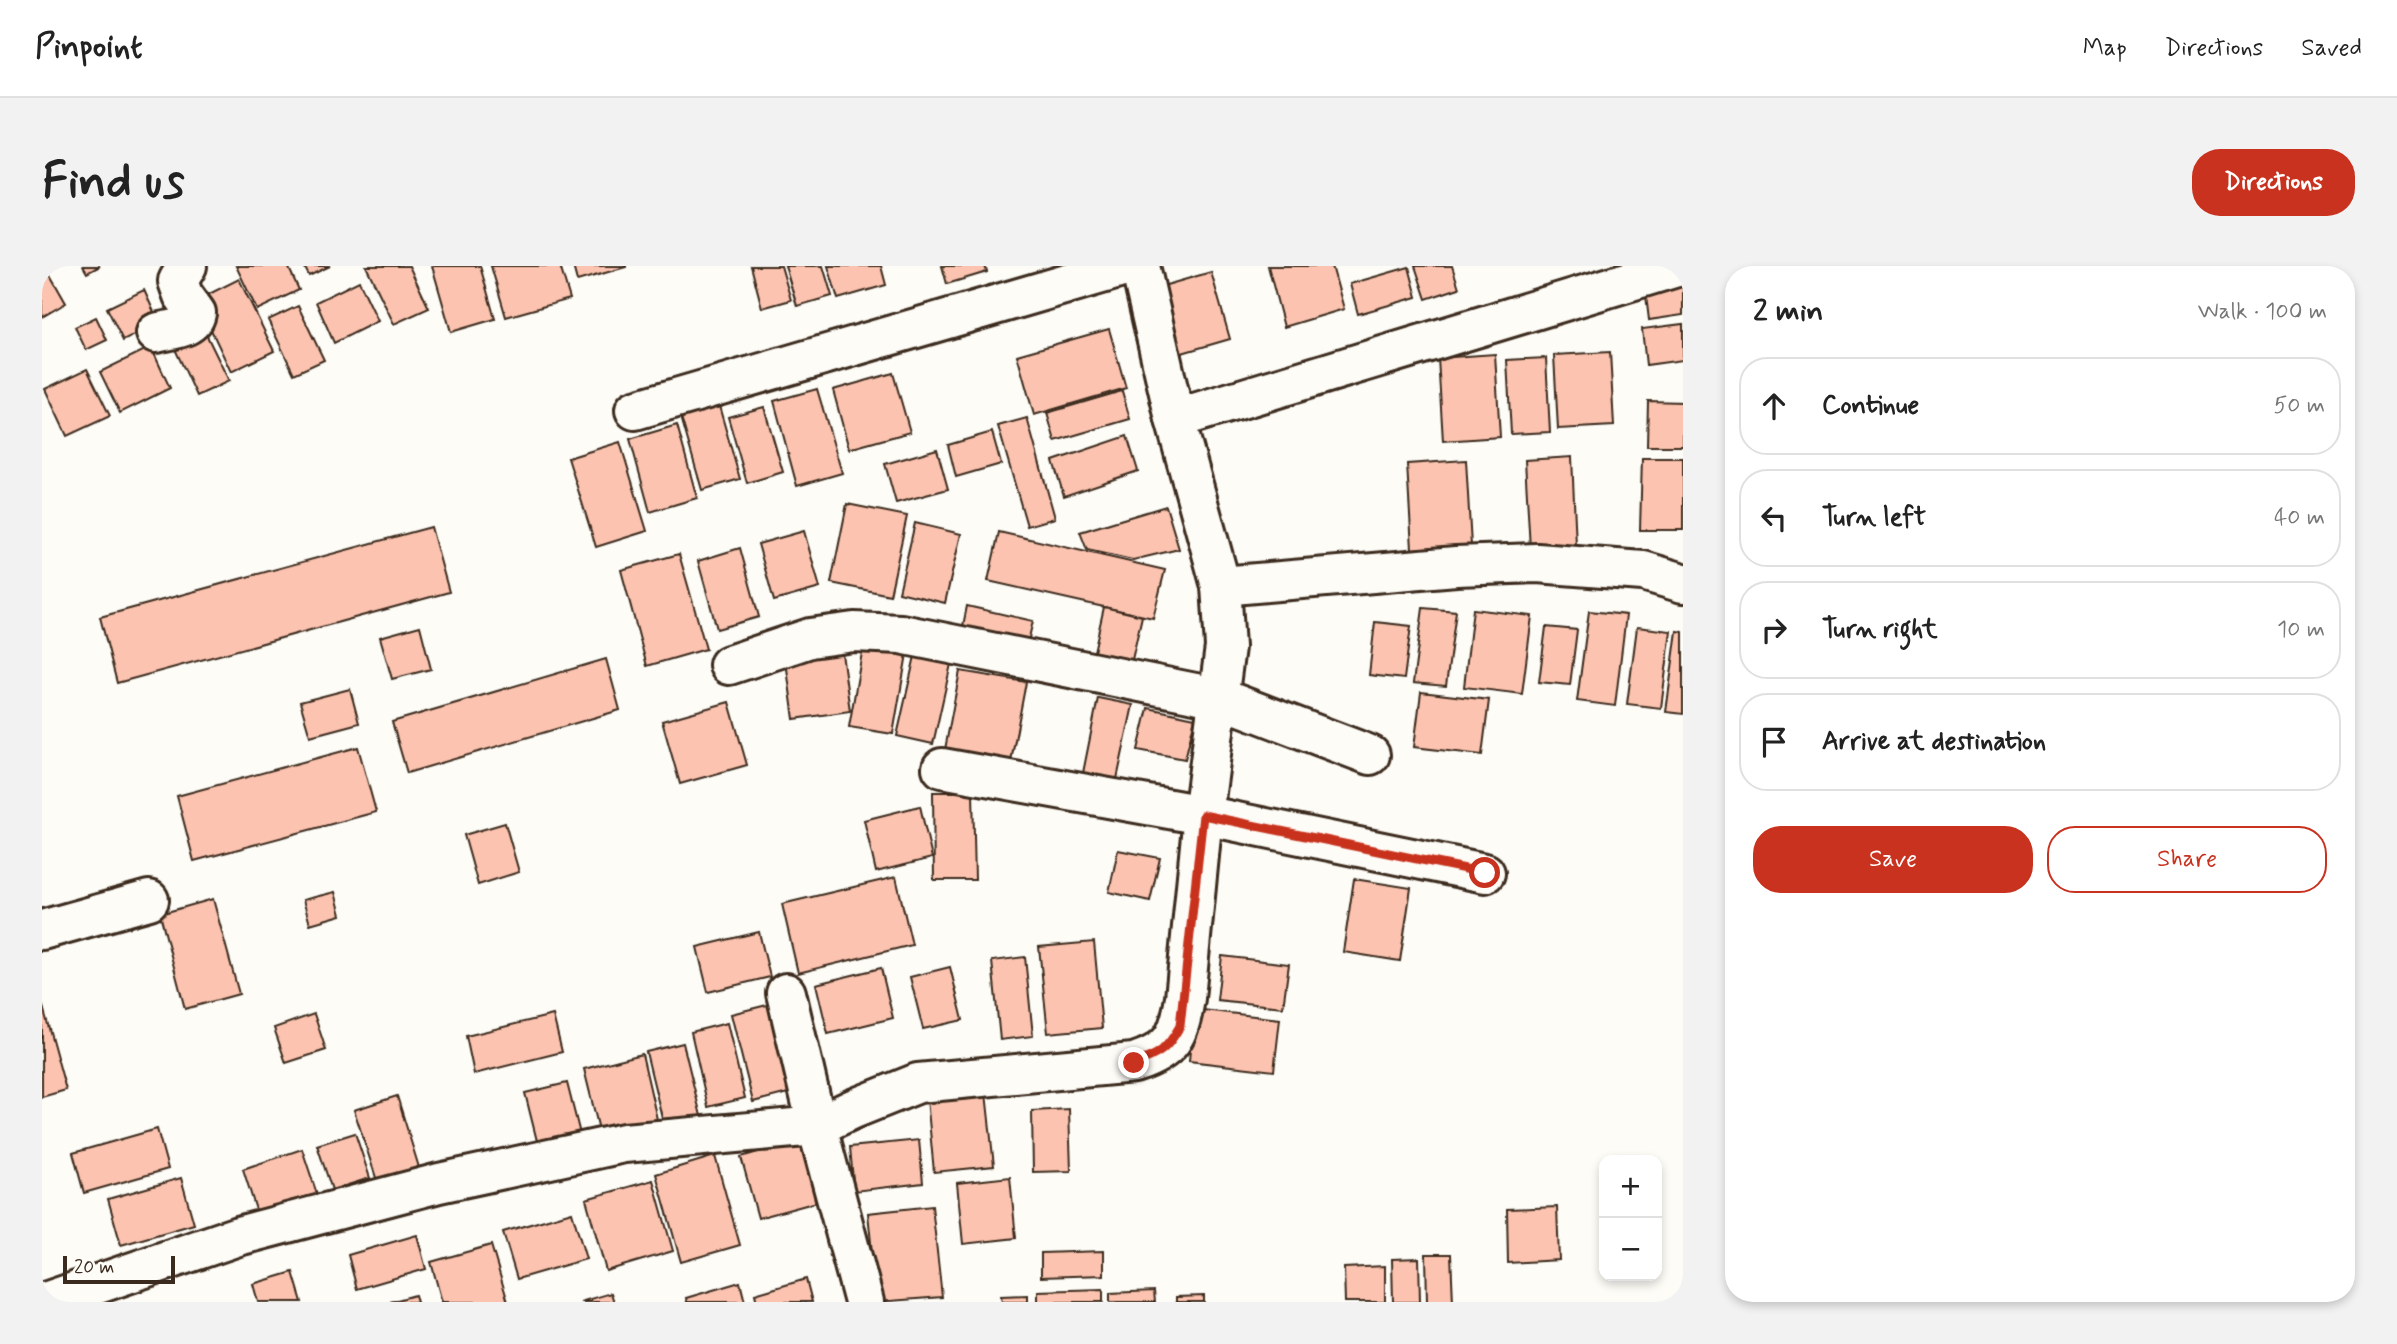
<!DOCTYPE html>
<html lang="en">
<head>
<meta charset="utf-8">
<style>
	:root { --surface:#fff; --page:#f2f2f2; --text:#222; --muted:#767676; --line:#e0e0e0; --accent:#c8321e }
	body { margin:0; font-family:Mynerve,sans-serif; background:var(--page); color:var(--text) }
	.controls { position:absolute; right:21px; bottom:21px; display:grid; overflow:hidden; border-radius:14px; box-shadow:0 4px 10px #0003 }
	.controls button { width:63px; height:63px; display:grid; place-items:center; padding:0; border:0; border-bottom:2px solid var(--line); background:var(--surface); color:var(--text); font:35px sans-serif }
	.scale { position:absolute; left:21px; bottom:18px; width:112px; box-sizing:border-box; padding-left:7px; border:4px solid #3b2a1e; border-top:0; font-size:19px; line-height:24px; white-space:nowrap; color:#3b2a1e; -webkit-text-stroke:5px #fdfcf7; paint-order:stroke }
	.stop { position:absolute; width:21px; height:21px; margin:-16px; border:5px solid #c8321e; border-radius:50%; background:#fff }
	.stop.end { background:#c8321e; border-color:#fff; box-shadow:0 2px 7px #0008 }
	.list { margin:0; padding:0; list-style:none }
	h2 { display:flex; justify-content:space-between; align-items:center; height:91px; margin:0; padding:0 28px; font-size:30px }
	h2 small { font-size:23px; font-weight:400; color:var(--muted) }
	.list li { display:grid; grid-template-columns:46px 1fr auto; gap:21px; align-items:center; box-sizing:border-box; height:98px; margin:0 14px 14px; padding:0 14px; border:2px solid var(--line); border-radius:28px }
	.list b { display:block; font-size:26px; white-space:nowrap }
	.list em { font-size:23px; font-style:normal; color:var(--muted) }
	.actions { display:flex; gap:14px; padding:21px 28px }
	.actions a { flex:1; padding:16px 0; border:2px solid var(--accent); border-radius:28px; text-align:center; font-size:24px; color:var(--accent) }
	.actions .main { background:var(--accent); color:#fff }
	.icon { flex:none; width:38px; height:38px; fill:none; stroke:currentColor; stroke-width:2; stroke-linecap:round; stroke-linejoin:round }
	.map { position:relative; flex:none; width:1641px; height:1036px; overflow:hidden; border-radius:28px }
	header { display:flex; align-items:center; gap:42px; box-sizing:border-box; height:98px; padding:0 35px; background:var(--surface); border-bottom:2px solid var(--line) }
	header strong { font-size:33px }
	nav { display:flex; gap:38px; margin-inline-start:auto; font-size:24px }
	.intro { display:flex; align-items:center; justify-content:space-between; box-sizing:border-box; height:168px; padding:0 42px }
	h1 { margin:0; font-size:49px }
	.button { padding:18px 32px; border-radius:28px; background:var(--accent); color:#fff; font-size:24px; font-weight:700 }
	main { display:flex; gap:42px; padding:0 42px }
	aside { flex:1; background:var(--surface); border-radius:28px; box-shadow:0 4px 10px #0003 }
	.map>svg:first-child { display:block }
	.building { fill:#fcc4b0; stroke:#3b2a1e; stroke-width:2 }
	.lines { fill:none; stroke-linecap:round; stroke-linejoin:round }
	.minor-casing { stroke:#3b2a1e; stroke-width:44 }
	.minor { stroke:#fdfcf7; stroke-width:38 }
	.route { stroke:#c8321e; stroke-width:9 }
</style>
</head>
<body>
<header>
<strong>Pinpoint</strong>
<nav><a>Map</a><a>Directions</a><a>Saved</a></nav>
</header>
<div class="intro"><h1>Find us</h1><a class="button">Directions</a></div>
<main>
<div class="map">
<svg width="1641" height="1036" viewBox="0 0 1641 1036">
	<rect width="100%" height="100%" fill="#fdfcf7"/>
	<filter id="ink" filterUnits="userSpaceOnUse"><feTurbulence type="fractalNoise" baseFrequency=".0143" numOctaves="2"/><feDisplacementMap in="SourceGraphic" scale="14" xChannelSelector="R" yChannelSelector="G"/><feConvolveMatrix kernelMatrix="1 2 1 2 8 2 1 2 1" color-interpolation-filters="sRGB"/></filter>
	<g filter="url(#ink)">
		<!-- building -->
		<g class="building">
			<path d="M0,0h3l21,37 -24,14z"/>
			<path d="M41,0h17l-13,7z"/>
			<path d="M194,0h52l11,24 -42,20z"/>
			<path d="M262,0h26l-21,10z"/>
			<path d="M324,0h43l20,42 -35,16z"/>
			<path d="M390,0h48l15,53 -44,13z"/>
			<path d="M449,0h69l10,33 -64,18z"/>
			<path d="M531,0h53v1l-49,14z"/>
			<path d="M709,0h30l10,34 -29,8z"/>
			<path d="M743,0h38l9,30 -35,10z"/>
			<path d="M786,0h53l5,19 -48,14z"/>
			<path d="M900,0h43l2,6 -40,12z"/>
			<path d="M1226,0h64l12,43 -60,18z"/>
			<path d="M1373,0h37l7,22 -33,11z"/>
			<path d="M1367,1l8,30 -59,17 -8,-30z"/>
			<path d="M1169,6l19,67 -55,16 -19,-67z"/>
			<path d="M1641,8v41l-34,5 -5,-41z"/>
			<path d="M197,13l35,72 -43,21 -34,-72z"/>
			<path d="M317,15l19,40 -44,22 -18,-41z"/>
			<path d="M102,24l15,33 -36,18 -16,-33z"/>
			<path d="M256,40l26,54 -30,14 -26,-54z"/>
			<path d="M54,51l11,23 -21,10 -11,-23z"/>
			<path d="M1641,58v36l-37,5 -4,-36z"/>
			<path d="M1067,63l17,59 -92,27 -17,-60z"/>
			<path d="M164,68l23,47 -32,15 -22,-47z"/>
			<path d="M109,81l19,41 -50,25 -20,-41z"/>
			<path d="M1568,86l4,74 -56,3 -4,-74z"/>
			<path d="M1453,88l5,83 -57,4 -5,-83z"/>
			<path d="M1504,92l4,74 -39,2 -4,-74z"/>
			<path d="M45,103l23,47 -43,20 -22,-47z"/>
			<path d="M851,107l17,59 -61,17 -16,-59z"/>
			<path d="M775,123l25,84 -45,13 -23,-85z"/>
			<path d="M1080,125l8,28 -75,22 -8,-28z"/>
			<path d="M1606,135l35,1v44h-36z"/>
			<path d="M677,140l21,73 -38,11 -21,-73z"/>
			<path d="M722,141l19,65 -36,11 -19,-66z"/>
			<path d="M985,152l28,100 -28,8 -29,-100z"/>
			<path d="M635,159l20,73 -47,14 -20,-73z"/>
			<path d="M950,166l9,32 -45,13 -8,-32z"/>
			<path d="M1085,170l11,35 -74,25 -11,-35z"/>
			<path d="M578,176l27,89 -51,16 -28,-89z"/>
			<path d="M895,183l11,40 -52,14 -11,-39z"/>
			<path d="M1530,191l4,89 -46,3 -5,-89z"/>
			<path d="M1600,192h41v72h-43z"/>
			<path d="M1424,194l5,86 -59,3 -5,-85z"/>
			<path d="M805,238l60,12 -17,79 -59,-12z"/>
			<path d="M1124,240l13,43 -46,11 -46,-10 -7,-18z"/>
			<path d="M873,257l46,11 -16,69 -46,-11z"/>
			<path d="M389,261l18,65 -332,91 -17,-66z"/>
			<path d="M762,265l16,57 -46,13 -16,-57z"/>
			<path d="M957,266l166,38 -12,48 -165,-37z"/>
			<path d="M698,282l19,69 -42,12 -19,-68z"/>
			<path d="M637,288l27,95 -59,17 -26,-96z"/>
			<path d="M925,340l66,15 -6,25 -65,-15z"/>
			<path d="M1062,341l38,9 -11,48 -38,-8z"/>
			<path d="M1381,342l33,3 -10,75 -33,-3z"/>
			<path d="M1431,343l59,7 -10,78 -58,-7z"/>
			<path d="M1547,345l37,4 -11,91 -38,-5z"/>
			<path d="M1333,356l36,4 -7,53 -35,-4z"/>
			<path d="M378,360l11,43 -39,10 -12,-42z"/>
			<path d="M1504,361l31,3 -7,55 -31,-3z"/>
			<path d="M1595,361l34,4 -10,77 -34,-4z"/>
			<path d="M1635,365l6,1v82l-17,-2z"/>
			<path d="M822,375l44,7 -15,86 -44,-7z"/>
			<path d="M799,380l9,65 -56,8 -9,-65z"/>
			<path d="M875,381l36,8 -20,89 -36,-8z"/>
			<path d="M564,393l14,51 -213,63 -15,-51z"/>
			<path d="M918,405l66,11 -17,90 -66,-12z"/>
			<path d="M308,423l9,34 -49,13 -10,-34z"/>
			<path d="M1379,426l68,8 -7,55 -68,-8z"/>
			<path d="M1056,432l35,7 -16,74 -34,-6z"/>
			<path d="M687,436l18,63 -67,19 -18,-63z"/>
			<path d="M1106,442l47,10 -10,41 -47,-9z"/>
			<path d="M316,481l18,65 -182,49 -17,-65z"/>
			<path d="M891,526h40l2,88h-41z"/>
			<path d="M878,540l12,52 -56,14 -12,-52z"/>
			<path d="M463,557l14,49 -41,13 -14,-50z"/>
			<path d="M1076,584l42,8 -10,43 -41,-9z"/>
			<path d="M854,611l16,68 -114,28 -16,-69z"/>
			<path d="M1312,613l57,9 -11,73 -57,-9z"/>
			<path d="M293,626l6,23 -31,9 -7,-24z"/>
			<path d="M171,633l26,95 -54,15 -25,-95z"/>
			<path d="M717,666l11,45 -62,15 -11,-45z"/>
			<path d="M1052,676l8,86 -54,5 -9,-86z"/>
			<path d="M1180,690l67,8 -6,43 -66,-7z"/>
			<path d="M983,691l8,79 -33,4 -8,-79z"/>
			<path d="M908,701l13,53 -40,9 -13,-52z"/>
			<path d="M839,702l12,50 -65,16 -12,-50z"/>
			<path d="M0,737l24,87 -24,7z"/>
			<path d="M729,738l21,88 -39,10 -22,-88z"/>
			<path d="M1152,743l86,10 -6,52 -85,-10z"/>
			<path d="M272,748l12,36 -40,13 -12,-35z"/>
			<path d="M511,749l9,37 -88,22 -8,-38z"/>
			<path d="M685,757l18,75 -37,9 -17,-75z"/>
			<path d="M641,777l19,77 -37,10 -19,-78z"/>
			<path d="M600,788l17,74 -57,14 -18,-73z"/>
			<path d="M525,817l15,59 -42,11 -15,-60z"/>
			<path d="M944,827l8,73 -60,6 -7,-73z"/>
			<path d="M355,830l24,78 -42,13 -25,-77z"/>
			<path d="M1027,843l2,62 -38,1 -1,-61z"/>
			<path d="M115,863l11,40 -84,24 -11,-40z"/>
			<path d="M313,867l15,45 -38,12 -15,-45z"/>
			<path d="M758,874l17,62 -59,16 -17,-61z"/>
			<path d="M877,874l4,43 -69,8 -4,-44z"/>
			<path d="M260,883l15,45 -60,19 -14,-44z"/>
			<path d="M673,890l25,89 -59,17 -25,-88z"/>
			<path d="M968,911l6,61 -53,6 -6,-61z"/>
			<path d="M139,912l13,46 -73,21 -13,-46z"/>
			<path d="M611,914l20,71 -67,20 -20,-72z"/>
			<path d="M890,940l10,91 -65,5 -9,-89z"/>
			<path d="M1515,941l2,53 -51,3 -1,-54z"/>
			<path d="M530,946l14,47 -69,20 -14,-47z"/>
			<path d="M375,969l9,34 -69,20 -9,-34z"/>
			<path d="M449,979l17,57h-66l-11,-40z"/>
			<path d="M1062,985v24l-63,2v-24z"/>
			<path d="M1384,988h25l2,48h-26z"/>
			<path d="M1377,992l1,44h-27l-1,-43z"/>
			<path d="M1343,1000v36h-40l-1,-34z"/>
			<path d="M251,1006l9,30h-44l-5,-18z"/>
			<path d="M764,1013l6,23h-55l-2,-8z"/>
			<path d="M698,1016l5,20h-58l-1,-4z"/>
			<path d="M1061,1023v13h-65v-11z"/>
			<path d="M1112,1025l1,11h-45v-9z"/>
			<path d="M569,1027l3,9h-34z"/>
			<path d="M373,1029l2,7h-27z"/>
			<path d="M986,1029v7h-26l-1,-6z"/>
			<path d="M1162,1030v6h-28v-5z"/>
		</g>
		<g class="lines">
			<defs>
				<g id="minor">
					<path d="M114,67c15,-4 37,-4 40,-20l-13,-18 -5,-14 9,-15"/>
					<path d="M593,144l494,-144"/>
					<path d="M1133,153l505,-153"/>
					<path d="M1179,320l235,-20 81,-3 106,8 40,12"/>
					<path d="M687,399l81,-27 44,-6 47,2 319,64 150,57"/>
					<path d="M900,502l261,47 282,58"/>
					<path d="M0,664l107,-30"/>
					<path d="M744,727l31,133 47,176"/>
					<path d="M3,1036l193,-66 201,-53 185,-40 193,-17 36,-17 65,-26 216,-20c38,-12 45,-27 51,-65l18,-183 22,-168 -4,-61 -46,-167 -35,-153"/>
				</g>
			</defs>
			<!-- minor casing -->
			<use href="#minor" class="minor-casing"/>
			<!-- minor -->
			<use href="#minor" class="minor"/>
		</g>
	</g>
	<g class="lines" filter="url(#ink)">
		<!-- route -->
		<path class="route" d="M1092,797c26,-8 33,-14 46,-37l23,-211 282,58"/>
	</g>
</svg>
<div class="controls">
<button>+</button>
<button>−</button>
</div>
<div class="scale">20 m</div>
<div class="stop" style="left:1443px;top:607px"></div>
<div class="stop end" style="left:1092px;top:797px"></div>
</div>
<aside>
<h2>2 min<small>Walk · 100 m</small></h2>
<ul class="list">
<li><svg class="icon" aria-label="ahead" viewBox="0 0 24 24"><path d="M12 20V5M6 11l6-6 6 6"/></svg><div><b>Continue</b></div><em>50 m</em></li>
<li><svg class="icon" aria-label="left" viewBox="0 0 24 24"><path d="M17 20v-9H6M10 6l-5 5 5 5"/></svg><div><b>Turn left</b></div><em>40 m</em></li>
<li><svg class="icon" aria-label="right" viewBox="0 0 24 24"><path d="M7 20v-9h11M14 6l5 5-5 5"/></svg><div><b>Turn right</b></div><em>10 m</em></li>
<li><svg class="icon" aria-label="arrive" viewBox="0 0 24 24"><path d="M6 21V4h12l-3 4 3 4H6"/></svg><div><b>Arrive at destination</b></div></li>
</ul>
<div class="actions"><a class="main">Save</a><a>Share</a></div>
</aside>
</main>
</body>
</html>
